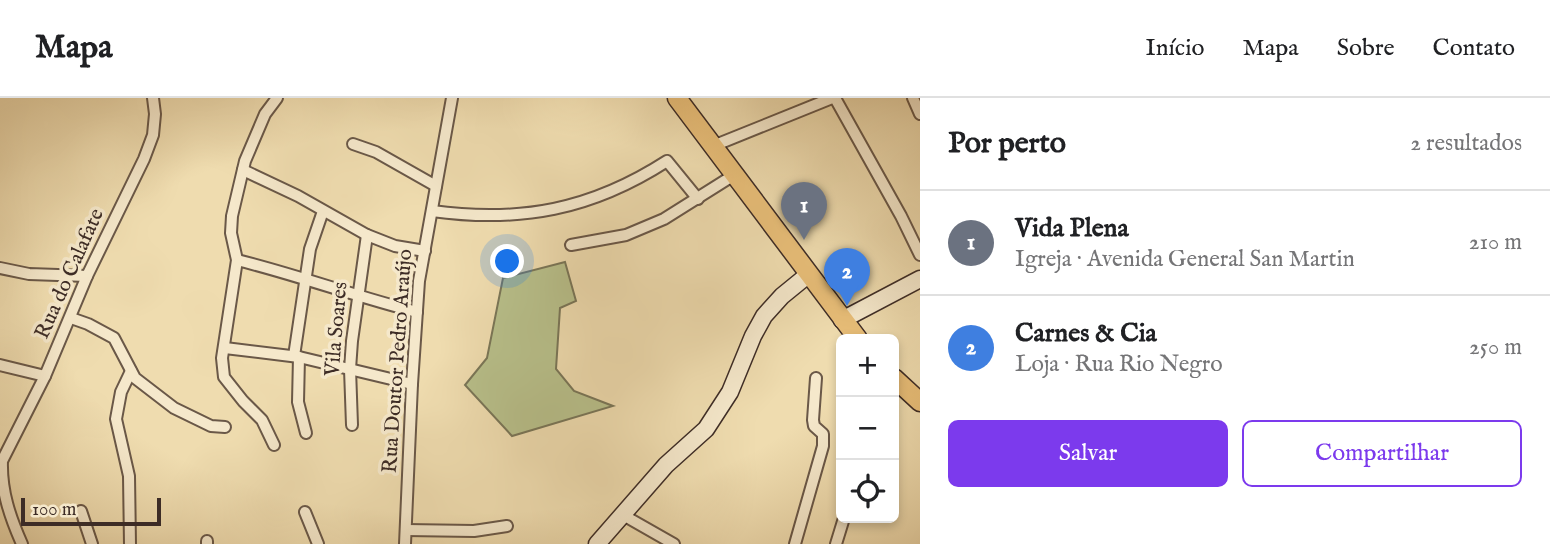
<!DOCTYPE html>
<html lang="pt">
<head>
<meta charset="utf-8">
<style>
	:root { --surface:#fff; --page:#f6f6f6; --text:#202124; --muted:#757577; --line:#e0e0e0; --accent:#7c3aed }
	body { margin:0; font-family:"IM FELL English",serif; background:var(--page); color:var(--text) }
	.controls { position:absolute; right:21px; bottom:21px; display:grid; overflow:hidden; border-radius:10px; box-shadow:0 4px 10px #0003 }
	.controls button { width:63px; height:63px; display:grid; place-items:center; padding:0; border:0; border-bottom:2px solid var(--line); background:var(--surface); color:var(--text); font:35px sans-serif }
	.scale { position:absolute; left:21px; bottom:18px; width:140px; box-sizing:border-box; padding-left:7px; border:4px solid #3d2c26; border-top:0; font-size:19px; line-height:24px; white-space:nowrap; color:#3d2c26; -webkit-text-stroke:5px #f5e8cb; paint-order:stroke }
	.you { position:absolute; left:508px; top:164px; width:24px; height:24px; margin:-18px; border:5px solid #fff; border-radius:50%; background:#1a73e8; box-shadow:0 0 0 10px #1a73e833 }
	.badge { display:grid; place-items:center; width:46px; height:46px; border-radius:50%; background:var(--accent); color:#fff; font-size:23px; font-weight:700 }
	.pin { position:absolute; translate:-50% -58px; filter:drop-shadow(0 2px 4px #0008) }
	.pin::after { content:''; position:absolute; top:37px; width:24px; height:21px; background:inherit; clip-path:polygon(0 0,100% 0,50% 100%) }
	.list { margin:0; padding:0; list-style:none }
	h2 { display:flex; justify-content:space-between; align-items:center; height:91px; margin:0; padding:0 28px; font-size:30px }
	h2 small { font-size:23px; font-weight:400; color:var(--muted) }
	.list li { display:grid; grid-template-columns:46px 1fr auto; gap:21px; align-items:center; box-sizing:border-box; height:105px; padding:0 28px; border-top:2px solid var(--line) }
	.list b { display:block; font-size:26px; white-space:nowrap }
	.list p { margin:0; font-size:23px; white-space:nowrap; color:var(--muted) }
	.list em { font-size:23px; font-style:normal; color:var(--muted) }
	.actions { display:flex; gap:14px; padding:21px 28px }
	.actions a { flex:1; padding:16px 0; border:2px solid var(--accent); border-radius:10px; text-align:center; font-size:24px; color:var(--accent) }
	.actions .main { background:var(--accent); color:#fff }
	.icon { flex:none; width:38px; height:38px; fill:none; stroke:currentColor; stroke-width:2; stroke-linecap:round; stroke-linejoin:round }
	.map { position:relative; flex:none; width:920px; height:446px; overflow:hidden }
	header { display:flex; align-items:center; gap:42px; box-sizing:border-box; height:98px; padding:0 35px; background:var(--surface); border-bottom:2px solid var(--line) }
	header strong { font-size:33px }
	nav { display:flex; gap:38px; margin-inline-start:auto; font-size:24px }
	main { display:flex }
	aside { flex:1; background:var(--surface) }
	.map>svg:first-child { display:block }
	.green { fill:#b8c08b; stroke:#7a7658; stroke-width:2 }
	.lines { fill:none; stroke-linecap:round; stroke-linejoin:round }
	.street-casing { stroke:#6a5848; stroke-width:14 }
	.secondary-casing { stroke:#3d2c26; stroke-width:19 }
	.primary-casing { stroke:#3d2c26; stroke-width:21 }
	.street { stroke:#f5e8cb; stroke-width:10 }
	.secondary { stroke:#f5e8cb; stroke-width:16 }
	.primary { stroke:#e8be78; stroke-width:18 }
	.labels { text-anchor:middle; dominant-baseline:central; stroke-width:7; stroke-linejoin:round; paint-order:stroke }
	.street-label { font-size:21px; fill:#3d2c26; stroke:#f5e8cb }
</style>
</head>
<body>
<header>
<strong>Mapa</strong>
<nav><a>Início</a><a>Mapa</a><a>Sobre</a><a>Contato</a></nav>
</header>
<main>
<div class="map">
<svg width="920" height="446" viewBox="0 0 920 446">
	<rect width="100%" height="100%" fill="#efdcaf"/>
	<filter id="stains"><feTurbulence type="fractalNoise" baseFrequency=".00286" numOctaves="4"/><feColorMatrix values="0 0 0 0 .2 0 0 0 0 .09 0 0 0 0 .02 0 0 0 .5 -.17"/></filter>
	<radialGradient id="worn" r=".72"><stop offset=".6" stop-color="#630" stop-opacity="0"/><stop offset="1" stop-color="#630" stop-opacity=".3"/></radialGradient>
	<!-- green -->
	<path class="green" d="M565,164l11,39 -16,7 -4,61 18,22 39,15 -101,30 -47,-51 22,-27 16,-80z"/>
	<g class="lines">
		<defs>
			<g id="street">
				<path d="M835,0l66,118 19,39"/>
				<path d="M913,0l7,16"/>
				<path d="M353,46l23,8 60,34"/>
				<path d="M713,48l119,-48"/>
				<path d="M243,72l55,26 69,39 28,11 30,5"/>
				<path d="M432,113c88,12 159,-1 235,-50l31,38"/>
				<path d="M571,147l55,-10 38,-16 70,-44"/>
				<path d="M237,162c61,15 120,37 180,52"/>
				<path d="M0,170l29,6 58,2"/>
				<path d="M71,220l17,6 26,14 21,40 39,30 37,18 14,1"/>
				<path d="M225,250l74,9 113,27"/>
				<path d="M294,258l16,-107 13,-38"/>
				<path d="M299,259l-1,45 8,31"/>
				<path d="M0,267l45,11"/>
				<path d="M352,327l-2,-56 2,-28 15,-106"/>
				<path d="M274,347l-12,-25 -19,-19 -19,-24 -2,-19 15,-98 -6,-27 1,-17 13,-55 20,-47 12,-16"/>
				<path d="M81,413l11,33"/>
				<path d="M305,414l13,32"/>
				<path d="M623,417l51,29"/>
				<path d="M406,432l68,1 33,-5"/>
				<path d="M207,443v3"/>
				<path d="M22,446c-12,-27 -21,-53 -20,-83l43,-85 42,-100 57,-117 9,-24 2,-21 -2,-16"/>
				<path d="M130,446l-1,-68 -13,-57 5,-27 10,-21"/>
				<path d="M405,446l7,-160 7,-103 33,-183"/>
				<path d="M795,446l28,-98v-12l-9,-8 -1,-6 3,-42"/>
				<path d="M836,446l8,-26"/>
			</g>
			<g id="secondary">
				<path d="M842,222l78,-41"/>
				<path d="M597,446l69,-79 40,-36 24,-37 23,-56 11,-20 18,-20 27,-22"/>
			</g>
			<g id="primary">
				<path d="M677,0l181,241"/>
				<path d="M894,280l26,24"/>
			</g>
		</defs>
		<!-- street casing -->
		<use href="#street" class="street-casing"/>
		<!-- secondary casing -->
		<use href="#secondary" class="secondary-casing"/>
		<!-- primary casing -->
		<use href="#primary" class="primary-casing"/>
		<!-- street -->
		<use href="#street" class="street"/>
		<!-- secondary -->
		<use href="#secondary" class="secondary"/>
		<!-- primary -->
		<use href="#primary" class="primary"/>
	</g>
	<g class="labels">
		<!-- street labels -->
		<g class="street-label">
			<text transform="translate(70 176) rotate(-66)">Rua do Calafate</text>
			<text transform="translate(337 231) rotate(-85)">Vila Soares</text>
			<text transform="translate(398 263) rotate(-86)">Rua Doutor Pedro Araújo</text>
		</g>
	</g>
	<rect width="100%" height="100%" filter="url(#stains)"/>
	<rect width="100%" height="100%" fill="url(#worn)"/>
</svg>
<div class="controls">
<button>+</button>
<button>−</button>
<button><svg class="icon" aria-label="locate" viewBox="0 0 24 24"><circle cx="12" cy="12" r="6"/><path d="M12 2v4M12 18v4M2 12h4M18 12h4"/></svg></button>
</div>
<div class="scale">100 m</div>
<div class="you"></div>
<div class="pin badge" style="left:804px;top:142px;background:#6b7280">1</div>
<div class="pin badge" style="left:847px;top:208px;background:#3f7fe0">2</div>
</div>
<aside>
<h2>Por perto<small>2 resultados</small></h2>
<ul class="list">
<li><span class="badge" style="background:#6b7280">1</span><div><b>Vida Plena</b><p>Igreja · Avenida General San Martin</p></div><em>210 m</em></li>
<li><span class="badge" style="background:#3f7fe0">2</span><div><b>Carnes &amp; Cia</b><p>Loja · Rua Rio Negro</p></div><em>250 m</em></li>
</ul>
<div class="actions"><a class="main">Salvar</a><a>Compartilhar</a></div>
</aside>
</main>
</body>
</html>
